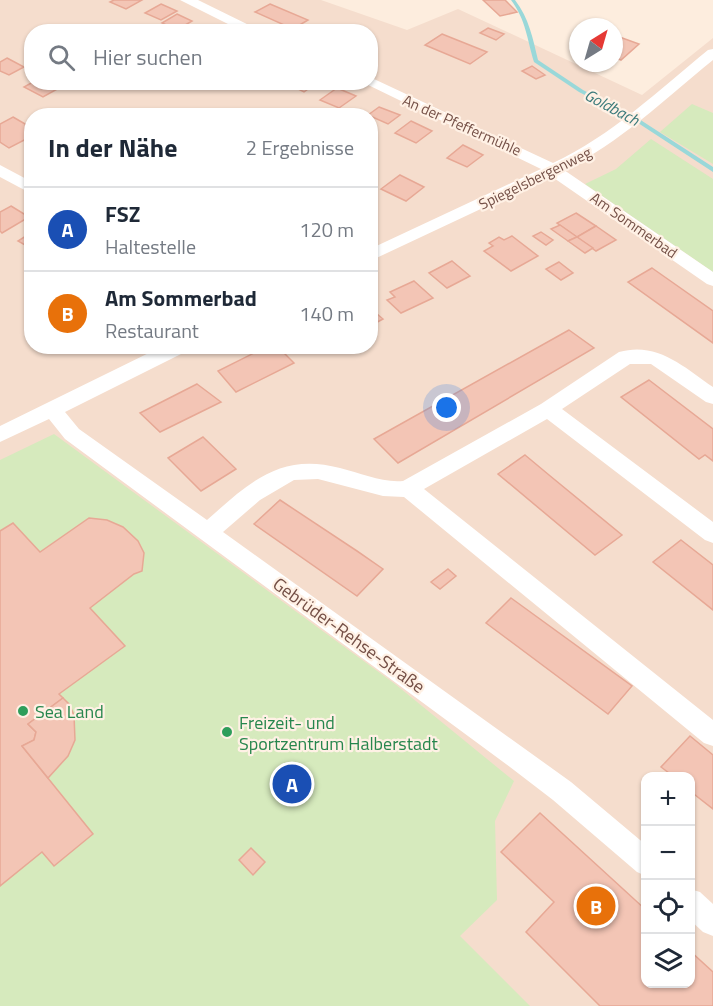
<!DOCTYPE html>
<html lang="de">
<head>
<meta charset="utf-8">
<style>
	:root { --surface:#fff; --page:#f6f6f7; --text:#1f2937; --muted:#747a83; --line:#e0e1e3; --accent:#ed4b3e }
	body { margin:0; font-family:"Titillium Web",sans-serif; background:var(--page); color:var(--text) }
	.controls { position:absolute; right:18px; bottom:18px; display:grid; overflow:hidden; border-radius:12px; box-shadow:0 2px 4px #0004 }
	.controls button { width:54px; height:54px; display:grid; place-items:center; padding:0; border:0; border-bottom:2px solid var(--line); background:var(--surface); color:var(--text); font:30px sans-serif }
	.compass { position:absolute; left:569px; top:18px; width:54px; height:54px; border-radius:50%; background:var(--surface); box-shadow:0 2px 4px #0004; rotate:37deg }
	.you { position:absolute; left:447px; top:408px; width:21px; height:21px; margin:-15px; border:4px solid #fff; border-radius:50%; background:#1a73e8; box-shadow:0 0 0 9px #1a73e833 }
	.badge { display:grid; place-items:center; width:39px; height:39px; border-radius:50%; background:var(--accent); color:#fff; font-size:20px; font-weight:700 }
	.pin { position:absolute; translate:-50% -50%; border:3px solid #fff; box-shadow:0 2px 6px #0006 }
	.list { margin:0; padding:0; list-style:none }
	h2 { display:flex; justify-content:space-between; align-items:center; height:78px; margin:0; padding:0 24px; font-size:26px }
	h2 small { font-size:20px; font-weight:400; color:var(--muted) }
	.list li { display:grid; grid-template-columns:39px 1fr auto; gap:18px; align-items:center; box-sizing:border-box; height:84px; padding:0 24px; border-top:2px solid var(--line) }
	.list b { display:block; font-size:22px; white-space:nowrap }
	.list p { margin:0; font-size:20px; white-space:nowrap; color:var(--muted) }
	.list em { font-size:20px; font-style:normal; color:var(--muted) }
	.icon { flex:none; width:33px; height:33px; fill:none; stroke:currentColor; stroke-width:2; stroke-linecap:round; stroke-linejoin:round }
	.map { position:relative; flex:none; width:713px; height:1006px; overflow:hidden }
	.search { position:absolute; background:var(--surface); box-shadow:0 2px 4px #0004; left:24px; top:24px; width:354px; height:66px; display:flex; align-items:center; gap:15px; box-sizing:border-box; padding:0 21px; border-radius:24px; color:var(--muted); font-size:22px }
	.panel { position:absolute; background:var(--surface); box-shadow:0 2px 4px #0004; left:24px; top:108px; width:354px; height:246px; border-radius:24px }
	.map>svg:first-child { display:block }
	.residential { fill:#f5ddcd; fill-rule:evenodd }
	.green { fill:#d6eabd }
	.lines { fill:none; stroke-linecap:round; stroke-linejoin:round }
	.stream { fill:#99d8d9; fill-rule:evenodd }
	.building { fill:#f3c5b5; stroke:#e7a895; stroke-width:1.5 }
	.street { fill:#fff; fill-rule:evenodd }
	.leisure-dot { fill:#2e9e5b; stroke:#fff1e5; stroke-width:2 }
	.labels { text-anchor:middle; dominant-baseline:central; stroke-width:4.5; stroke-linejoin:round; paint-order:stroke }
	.far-street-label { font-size:15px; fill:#744f46; stroke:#fff1e5 }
	.far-water-label { font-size:16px; font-style:italic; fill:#3a797a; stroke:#fff1e5 }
	.street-label { font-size:18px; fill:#744f46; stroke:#fff1e5 }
	.leisure-label { font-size:18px; fill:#27864d; stroke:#fff1e5; text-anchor:start }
</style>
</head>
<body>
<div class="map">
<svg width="713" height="1006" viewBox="0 0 713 1006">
	<rect width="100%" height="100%" fill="#fdedde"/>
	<!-- residential -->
	<path class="residential" d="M0,0h321l86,30 51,-21 184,86 71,-57v968h-713zM32,32h338v50h-338zM32,116h338v230h-338zM646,776h44v208h-44z"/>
	<!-- green -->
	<g class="green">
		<path d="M692,104l21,9v51l-53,-32z"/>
		<path d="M651,139l62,40v93l-128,-88 31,-15z"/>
		<path d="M54,434l341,250 119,97 -19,40 2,79 -37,36 70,70h-530v-546z"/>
	</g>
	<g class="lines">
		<!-- stream -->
		<path class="stream" d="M511,0h4c14,18 18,39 23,60l45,30 56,29 74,48v5l-78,-51 -56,-29 -45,-30c-7,-23 -8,-42 -23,-62z"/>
	</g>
	<!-- building -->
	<g class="building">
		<path d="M114,0h28l-16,9 -16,-7z"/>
		<path d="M483,0h22l12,12 -17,4z"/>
		<path d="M161,4l16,7 -16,9 -16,-7z"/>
		<path d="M270,4l38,16 -15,9 -38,-17z"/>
		<path d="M177,14l15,7 -15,9 -15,-7z"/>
		<path d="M488,28l16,6 -8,6 -16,-7z"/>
		<path d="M442,34l45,18 -17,12 -45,-19z"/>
		<path d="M614,35l25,9 -18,16 -7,-3z"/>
		<path d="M7,58l17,9 -15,8 -9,-4v-9z"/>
		<path d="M532,66l13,9 -9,4 -14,-8z"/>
		<path d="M33,82h37l-27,15 -19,-10z"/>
		<path d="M284,82h34l-14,10z"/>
		<path d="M337,88l19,8 -17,12 -19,-8z"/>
		<path d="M379,107l21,8 -12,9 -20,-9z"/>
		<path d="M13,117l19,11v8l-23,12 -9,-6v-18z"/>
		<path d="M411,121l21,10 -16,12 -21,-10z"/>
		<path d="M463,145l20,10 -16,12 -20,-9z"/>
		<path d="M400,175l24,12 -18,14 -25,-12z"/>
		<path d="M11,206l18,11 -27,16 -2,-2v-19z"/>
		<path d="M576,213l20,13 -19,11 -20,-14z"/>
		<path d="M560,225l17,12 -9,4 -17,-12z"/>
		<path d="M596,226l20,14 -20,11 -19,-14z"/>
		<path d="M32,232v17l-14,-8z"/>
		<path d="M541,232l12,8 -7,5 -13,-9z"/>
		<path d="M512,236l26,20 -27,15 -27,-20 9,-5 -4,-3 10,-6 5,3z"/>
		<path d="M577,237l16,11 -8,5 -17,-12z"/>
		<path d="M452,261l18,15 -23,12 -18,-15z"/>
		<path d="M559,262l14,11 -12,7 -15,-11z"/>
		<path d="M652,268l61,43v32l-85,-61z"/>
		<path d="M414,281l19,17 -32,15 -14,-13 8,-3 -5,-5z"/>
		<path d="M370,308l13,11 -13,7z"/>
		<path d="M569,330l25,18 -196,115 -24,-24z"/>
		<path d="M268,346h9l17,17 -58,29 -18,-21z"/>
		<path d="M649,380l64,49v32l-8,-6 -6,4 -78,-62z"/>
		<path d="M197,384l24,18 -61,30 -20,-19z"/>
		<path d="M203,437l33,32 -35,22 -33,-33z"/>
		<path d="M525,455l24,20 73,60 -27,20 -97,-81z"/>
		<path d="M280,500l77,51 26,18 -26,27 -103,-72z"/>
		<path d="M89,518l18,2 16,7 15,14 6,12 -2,18 -8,3 -44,34 35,38 -66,48 4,4 -35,26 8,8 -2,8 -12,6 71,88 -39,32 -12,-14 -42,34v-355l13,-8 27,29z"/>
		<path d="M681,540l32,25v45l-60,-48z"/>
		<path d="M448,569l8,7 -16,13 -9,-7z"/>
		<path d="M511,598l121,88 -24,28 -122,-91z"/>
		<path d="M63,698l6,6 5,11 1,25 -7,16 -20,22 -26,-32 12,-6 2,-8 -8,-8z"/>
		<path d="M690,736l23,19v54l-23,-18v-15h-17l-12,-9z"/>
		<path d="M540,813l106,97v74h44v-33l23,21v34h-113l-74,-74 28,-30 -53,-50z"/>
		<path d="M251,848l14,14 -12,13 -14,-15z"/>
	</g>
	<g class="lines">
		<!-- street -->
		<g class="street">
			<path d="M180,0h18l65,32h-19z"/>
			<path d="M713,49v11c-48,39 -93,83 -149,110l149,102v14l-6,-2 -156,-108 -181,85v-12l171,-80 -179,-87h8v-4l4,1 179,84c58,-27 106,-73 155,-113z"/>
			<path d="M0,165l32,17v12l-32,-17z"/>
			<path d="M163,346h26l-2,5 -122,61 14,17 128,91c42,-37 73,-68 133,-52 21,5 42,15 63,13l138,-77 78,-52c38,-11 65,15 94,35v17l-7,-2 -55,-38h-21l-68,45 151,113v21l-8,-3 -158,-121 -123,70 289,231v26l-9,-3 -300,-246 -21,-1 -65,-17 -24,1 -34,20 -37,32 348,250 75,63v31l-9,-4 -84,-72 -43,-33 -445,-328 -16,-20 -49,23v-16z"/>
			<path d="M690,889l10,3 13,12v32l-10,-4 -13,-12z"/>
		</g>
	</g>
	<!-- markers -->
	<g class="leisure-dot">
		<circle cx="23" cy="711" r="6"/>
		<circle cx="227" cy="732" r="6"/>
	</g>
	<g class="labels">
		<!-- far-street labels -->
		<g class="far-street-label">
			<text transform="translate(462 125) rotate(24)">An der Pfeffermühle</text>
			<text transform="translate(535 178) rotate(-26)">Spiegelsbergenweg</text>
			<text transform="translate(634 225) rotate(35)">Am Sommerbad</text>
		</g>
		<!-- far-water labels -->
		<g class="far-water-label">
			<text transform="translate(612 107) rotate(28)">Goldbach</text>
		</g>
		<!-- street labels -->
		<g class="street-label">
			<text transform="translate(349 635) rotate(36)">Gebrüder-Rehse-Straße</text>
		</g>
		<!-- leisure labels -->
		<g class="leisure-label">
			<text x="35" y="711">Sea Land</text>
			<text x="239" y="722">Freizeit- und<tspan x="239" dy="21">Sportzentrum Halberstadt</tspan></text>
		</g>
	</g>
</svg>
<div class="controls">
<button>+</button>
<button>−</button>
<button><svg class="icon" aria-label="locate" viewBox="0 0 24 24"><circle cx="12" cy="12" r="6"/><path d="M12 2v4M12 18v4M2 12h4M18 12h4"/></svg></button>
<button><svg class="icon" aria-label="layers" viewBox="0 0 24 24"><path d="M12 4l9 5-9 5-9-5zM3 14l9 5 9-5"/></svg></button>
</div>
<svg class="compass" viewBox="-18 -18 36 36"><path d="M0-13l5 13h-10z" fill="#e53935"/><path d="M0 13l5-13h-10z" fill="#747a83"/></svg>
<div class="you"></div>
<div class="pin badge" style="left:292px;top:784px;background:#1a4fb4">A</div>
<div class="pin badge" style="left:596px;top:906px;background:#e8710a">B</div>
<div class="search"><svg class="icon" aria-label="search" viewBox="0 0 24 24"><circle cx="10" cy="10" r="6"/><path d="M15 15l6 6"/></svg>Hier suchen</div>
<section class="panel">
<h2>In der Nähe<small>2 Ergebnisse</small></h2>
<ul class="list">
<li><span class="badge" style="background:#1a4fb4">A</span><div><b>FSZ</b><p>Haltestelle</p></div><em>120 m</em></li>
<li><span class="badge" style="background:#e8710a">B</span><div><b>Am Sommerbad</b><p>Restaurant</p></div><em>140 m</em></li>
</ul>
</section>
</div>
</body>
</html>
